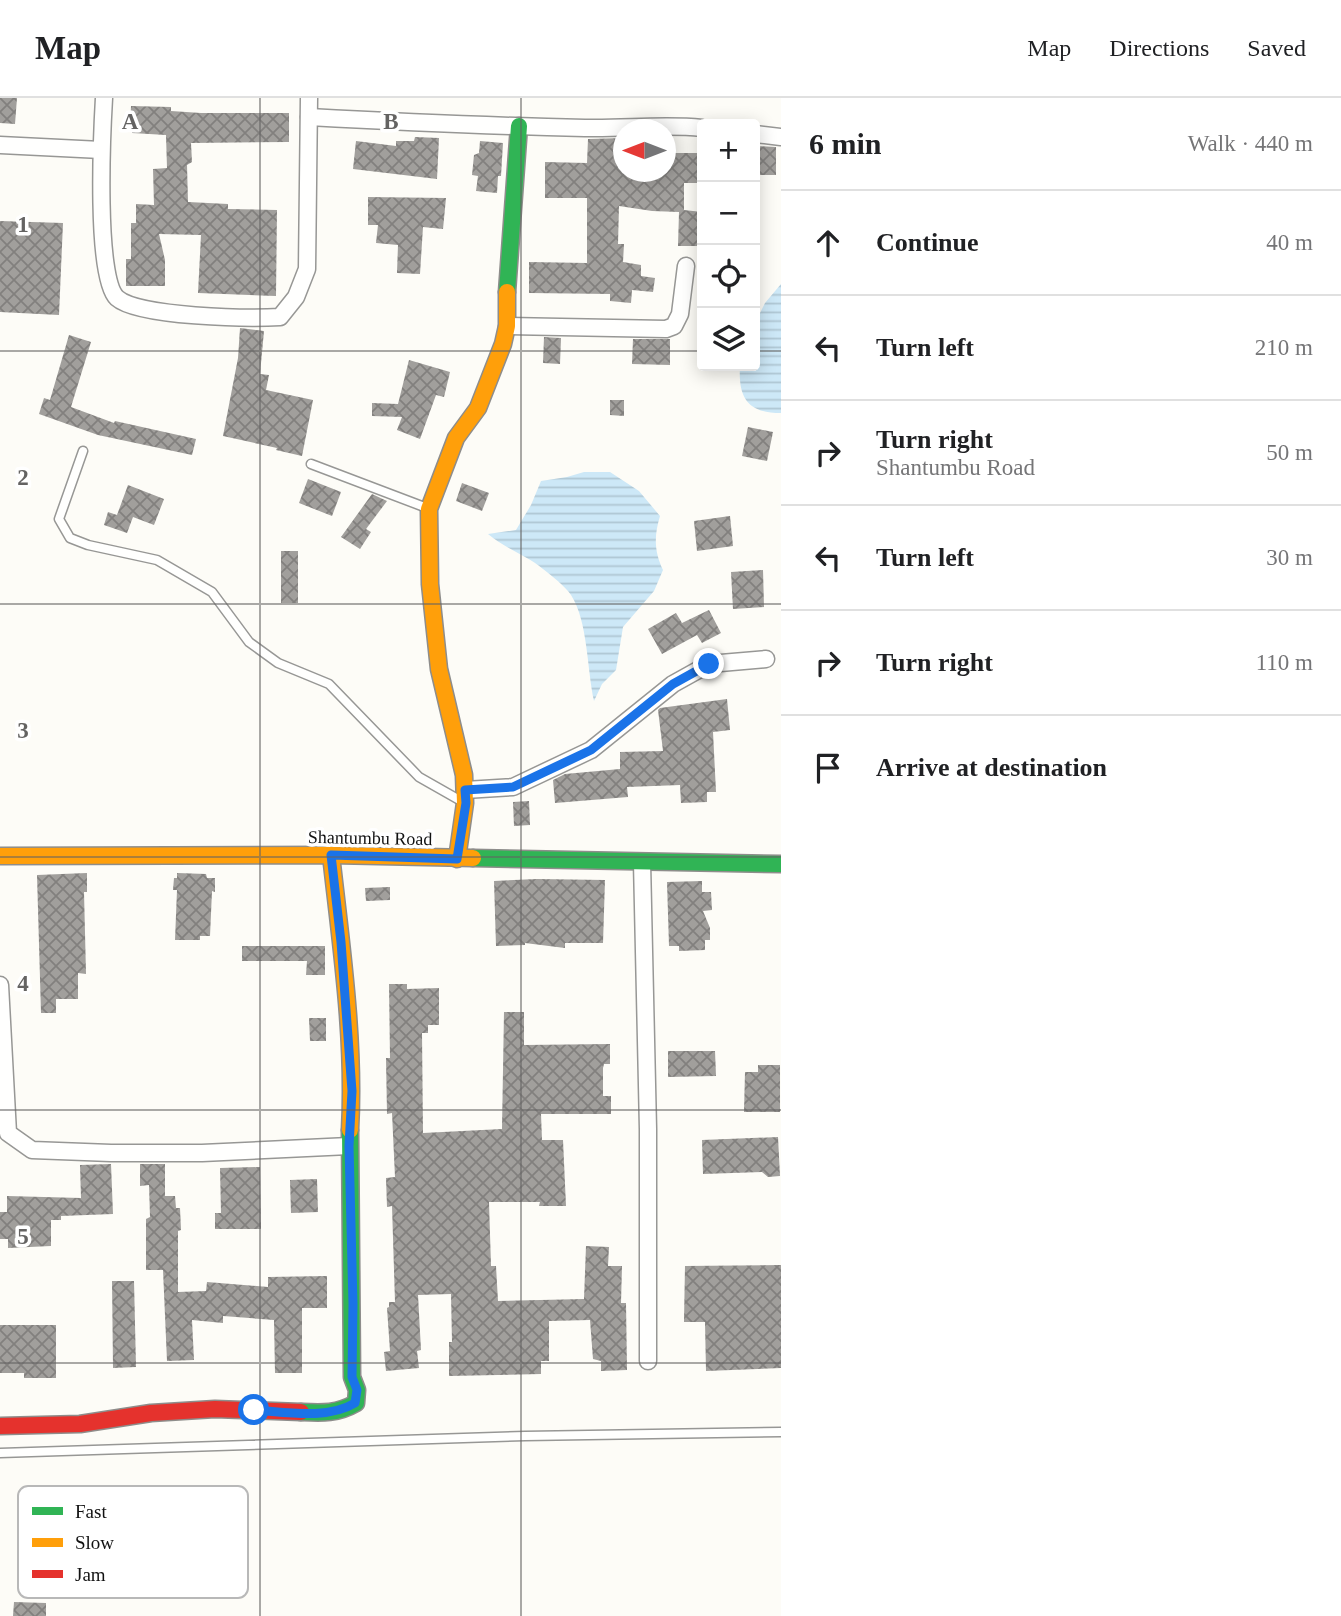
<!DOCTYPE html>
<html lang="en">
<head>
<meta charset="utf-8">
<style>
	:root { --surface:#fff; --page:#f2f2f2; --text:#202124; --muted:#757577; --line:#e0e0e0 }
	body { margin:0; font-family:Georgia,serif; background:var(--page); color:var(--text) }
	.controls { position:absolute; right:21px; top:21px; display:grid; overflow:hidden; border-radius:7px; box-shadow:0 4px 18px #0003 }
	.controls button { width:63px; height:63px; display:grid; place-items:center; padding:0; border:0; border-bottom:2px solid var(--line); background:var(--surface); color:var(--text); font:35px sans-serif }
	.compass { position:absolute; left:613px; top:21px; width:63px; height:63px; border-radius:50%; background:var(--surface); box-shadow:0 4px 18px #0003; rotate:270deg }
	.stop { position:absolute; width:21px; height:21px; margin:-16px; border:5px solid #1a73e8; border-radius:50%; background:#fff }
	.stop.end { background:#1a73e8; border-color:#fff; box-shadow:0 2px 7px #0008 }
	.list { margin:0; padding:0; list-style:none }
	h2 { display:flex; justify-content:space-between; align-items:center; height:91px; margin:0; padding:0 28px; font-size:30px }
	h2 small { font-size:23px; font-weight:400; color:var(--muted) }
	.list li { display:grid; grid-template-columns:46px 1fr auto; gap:21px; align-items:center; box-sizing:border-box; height:105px; padding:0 28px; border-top:2px solid var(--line) }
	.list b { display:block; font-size:26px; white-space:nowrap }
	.list p { margin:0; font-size:23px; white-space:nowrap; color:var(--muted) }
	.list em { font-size:23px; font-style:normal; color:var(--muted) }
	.icon { flex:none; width:38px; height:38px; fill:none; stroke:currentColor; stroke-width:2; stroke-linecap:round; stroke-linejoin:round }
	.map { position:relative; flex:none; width:781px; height:1518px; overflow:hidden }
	header { display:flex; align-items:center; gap:42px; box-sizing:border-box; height:98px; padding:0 35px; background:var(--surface); border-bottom:2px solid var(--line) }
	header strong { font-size:33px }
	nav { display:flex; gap:38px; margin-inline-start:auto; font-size:24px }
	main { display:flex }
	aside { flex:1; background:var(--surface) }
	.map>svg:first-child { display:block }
	.water { fill:url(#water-rules) }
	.building { fill:url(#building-cross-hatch) }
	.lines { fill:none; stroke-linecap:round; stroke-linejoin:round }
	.lane-casing { stroke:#979795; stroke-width:11 }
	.street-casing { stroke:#979795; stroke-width:19 }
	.fast-casing { stroke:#8e8d8b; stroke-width:19 }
	.slow-casing { stroke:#8e8d8b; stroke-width:19 }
	.jam-casing { stroke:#8e8d8b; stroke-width:19 }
	.lane { stroke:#fffffe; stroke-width:8 }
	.street { stroke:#fffffe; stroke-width:16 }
	.fast { stroke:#30b455; stroke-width:16 }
	.slow { stroke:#ff9f0a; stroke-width:16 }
	.jam { stroke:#e5322d; stroke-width:16 }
	.route { stroke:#1a73e8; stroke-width:9 }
	.grid { fill:none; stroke:#646362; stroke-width:2; stroke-opacity:0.55 }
	.labels { text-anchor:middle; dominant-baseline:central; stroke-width:7; stroke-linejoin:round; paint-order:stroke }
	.street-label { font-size:18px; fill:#111; stroke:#fff }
	.key { fill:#fff; stroke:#b8b8b8; stroke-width:2 }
	.key-label { font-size:19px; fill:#111 }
	.grid-label { font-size:23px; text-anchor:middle; font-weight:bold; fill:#646362; stroke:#fff; stroke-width:7; stroke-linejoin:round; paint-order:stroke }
</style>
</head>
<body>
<header>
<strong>Map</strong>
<nav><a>Map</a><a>Directions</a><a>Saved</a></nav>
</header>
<main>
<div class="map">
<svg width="781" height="1518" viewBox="0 0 781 1518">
	<defs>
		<pattern id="water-rules" width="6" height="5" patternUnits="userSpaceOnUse" patternTransform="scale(1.75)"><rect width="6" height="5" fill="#cde8f7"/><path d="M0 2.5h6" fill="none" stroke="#afc6d3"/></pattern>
		<pattern id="building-cross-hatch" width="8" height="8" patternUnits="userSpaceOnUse" patternTransform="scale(1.75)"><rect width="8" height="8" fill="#a19f9c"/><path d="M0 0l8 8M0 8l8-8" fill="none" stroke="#82807e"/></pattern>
	</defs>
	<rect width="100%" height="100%" fill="#fdfcf7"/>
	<!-- water -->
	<g class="water">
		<path d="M781,186v129c-33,0 -43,-15 -41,-47h15v-43l10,-20z"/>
		<path d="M584,374h26l29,19 21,25c-6,20 -6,35 3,54l-9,21 -31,36 -7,43 -14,14 -8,17c-7,-31 -6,-80 -23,-106 -6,-9 -19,-19 -28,-26 -17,-14 -39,-21 -55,-35l28,-4 15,-25 10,-24 26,-4z"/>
	</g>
	<!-- building -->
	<g class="building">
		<path d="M0,0h17l-2,26 -15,-1z"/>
		<path d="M131,8l40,1v4l30,2h88v29l-98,1 1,19 -5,3 1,37 40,2v5l49,1 -1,86 -78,-3 3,-58 -42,-1 6,26v26h-39v-27h5v-36h5v-19l18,1 -1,-36 14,-1 -1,-33 -34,-2v-4h-2z"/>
		<path d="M415,39l24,1 -2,41 -84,-10 3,-28 40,5v-5h18z"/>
		<path d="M624,40v34h43l1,-19h34v30h-18v27l18,2v34h-24l1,-34 -27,-1 -33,-5 -1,38h6l-1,18 18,3v11l14,2 -2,14 -21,-2 -1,13 -21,-2v-7l-81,-1v-31l58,1v-65h-42v-36l42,1 1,-24z"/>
		<path d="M480,43l23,2 -2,33h-3l-1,17 -21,-2 2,-15 -6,-1 2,-20 5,-2z"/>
		<path d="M755,48l21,1v28h-21z"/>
		<path d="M368,99l78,1 -3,31 -20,-2 -3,47 -23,-1 1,-28 -22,-2 2,-18h-10z"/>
		<path d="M0,123l63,2 -4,92 -59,-3z"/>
		<path d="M240,230l24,3 -4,43 9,1 -3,15 47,10 -11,56 -26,-6 1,-2 -54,-12 15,-78z"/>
		<path d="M69,237l22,7 -20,65 43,16 1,-2 81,18 -4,16 -94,-20 -59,-21 5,-16 6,2z"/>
		<path d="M544,239l17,1 -1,26 -17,-1z"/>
		<path d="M633,241h37v26l-38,-1z"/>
		<path d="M409,262l41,12 -6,25 -8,-2 -16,44 -23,-9 5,-13 -30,-1v-13l26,1z"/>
		<path d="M610,302h14v16l-14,-1z"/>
		<path d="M748,329l25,5 -6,29 -25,-5z"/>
		<path d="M308,381l33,13 -9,24 -33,-13z"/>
		<path d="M462,385l27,10 -7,18 -26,-10z"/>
		<path d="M128,387l36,14 -10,26 -21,-8 -6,16 -23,-8 4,-13 9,3z"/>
		<path d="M372,396l15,7 -21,28 5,3 -11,17 -19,-12z"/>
		<path d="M730,418l3,30 -36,5 -3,-30z"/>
		<rect x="281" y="453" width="17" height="52"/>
		<path d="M763,472l1,37 -31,2 -2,-37z"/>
		<path d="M709,512l12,23 -19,10 -5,-8 -35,19 -14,-25 28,-16 6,10z"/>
		<path d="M727,601l3,31 -17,2 3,60h-9v10l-26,1 -1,-18 -53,2 1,10 -73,6 -2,-23 12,-6 55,-5v-17l43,-1 -5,-41 2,-2z"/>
		<path d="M529,703l1,24 -16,1 -1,-24z"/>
		<path d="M87,775v19h-3l2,82 -8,-1v26h-22v14h-15l-4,-138z"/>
		<path d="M177,775l29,1 1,4h8v14l-3,-1 -2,45h-10v4h-25l2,-50h-4l1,-12h3z"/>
		<path d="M537,781l68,1 -2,63h-38v5l-40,-5v2l-29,1 -2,-65z"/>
		<path d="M702,783v11h9l1,18 -9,1 7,17v12h-5v10l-26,1v-5h-10l-2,-64z"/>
		<path d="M390,789v13l-24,1 -1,-13z"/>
		<path d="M242,848h83v29h-19l1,-14h-65z"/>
		<path d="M389,886h18v5l32,-1v37h-11v8h-6l1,100 79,-4 2,-117h20v33l86,-1v20h-6l-1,4v28h8v18h-70l1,26h21l3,66h-27l1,-4h-51l2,64h5l2,35 86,-2 2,-53 23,1 -1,19h14l-1,37h5l1,67 -26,1v-10l-8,-2 -3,-39 -41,1v40h-8v13l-92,2v-34h3l-1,-48 -33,1 3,55 -4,1 2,17 -33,3 -2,-19 6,-1 -3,-43 2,-1v-5h6l-3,-96 -5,1 -1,-29 9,-1 -3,-64 -5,1 -1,-56h4z"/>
		<path d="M309,920h17v23h-16z"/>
		<path d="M668,953h47l1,25 -48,1z"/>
		<path d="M758,967h22v47h-36l1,-40h13z"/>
		<path d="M778,1039l2,39 -12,1 -6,-5 -59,2 -1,-34z"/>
		<path d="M111,1066l2,50 -52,2v4h-10v26l-43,2v-9h-8v-27h7v-16l74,2 -1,-33z"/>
		<path d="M140,1066h25v32h10l1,12h4l1,22 -3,1v61l28,-1 1,-9 61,5v-10l59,-1v32h-25v65h-27l-1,-53 -51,-4v7l-31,-3 2,40 -27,1 -4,-91h-17v-51l4,-2 -1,-32 -9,1z"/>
		<path d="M260,1069l1,62h-46v-16h6l-1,-45z"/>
		<path d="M317,1081l1,33 -27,1 -1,-33z"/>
		<path d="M781,1167v103l-75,3 -1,-49h-21l1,-56z"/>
		<path d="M112,1183h22l2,86 -23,1z"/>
		<path d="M0,1227h56v53h-32v-5h-24z"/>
		<path d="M14,1504l32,1v13h-33z"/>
	</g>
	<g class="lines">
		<defs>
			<g id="lane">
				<path d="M83,353l-24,68 11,19 18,7 69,15 55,32 37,50 29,21 51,21 90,93 44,25"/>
				<path d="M311,366l116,44"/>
				<path d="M0,1355l525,-17 256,-4"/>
			</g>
			<g id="street">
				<path d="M104,0c-2,34 -9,180 13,200 21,19 133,21 163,19l16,-20 11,-28 2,-171"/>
				<path d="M309,19c92,5 184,9 276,11 39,1 78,-4 117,0"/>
				<path d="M755,36l26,3"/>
				<path d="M0,47l101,5"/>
				<path d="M507,228l159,3 8,-3 6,-12 6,-48"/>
				<path d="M465,692l48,-3 78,-37 82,-66 36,-20 57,-5"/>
				<path d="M642,764l6,267v232"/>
				<path d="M0,887l8,148 24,17 79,3h91l147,-7"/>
			</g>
			<g id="fast">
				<path d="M507,194l12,-166"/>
				<path d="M473,760l308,6"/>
				<path d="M301,1314c21,1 36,2 55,-9l1,-13 -5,-13 -2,-247"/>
			</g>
			<g id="slow">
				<path d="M331,757c10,90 24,184 19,275"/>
				<path d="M0,758l331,-1 142,3"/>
				<path d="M457,761l8,-56 -1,-28 -25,-106 -9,-85 -1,-75 27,-71 22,-30 25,-64 4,-18v-34"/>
			</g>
			<path id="jam" d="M0,1328l80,-2 71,-11 64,-4 86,3"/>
		</defs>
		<!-- lane casing -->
		<use href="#lane" class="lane-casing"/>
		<!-- street casing -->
		<use href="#street" class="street-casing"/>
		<!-- fast casing -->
		<use href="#fast" class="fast-casing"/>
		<!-- slow casing -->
		<use href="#slow" class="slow-casing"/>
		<!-- jam casing -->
		<use href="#jam" class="jam-casing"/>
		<!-- lane -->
		<use href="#lane" class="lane"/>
		<!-- street -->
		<use href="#street" class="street"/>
		<!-- fast -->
		<use href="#fast" class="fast"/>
		<!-- slow -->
		<use href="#slow" class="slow"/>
		<!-- jam -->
		<use href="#jam" class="jam"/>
	</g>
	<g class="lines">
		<!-- route -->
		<path class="route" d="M254,1312c32,2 73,10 101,-7l2,-13 -5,-13 1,-73 -4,-158 3,-55 -11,-149 -10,-87 126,4 9,-56 -1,-13 48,-3 78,-37 82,-66 36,-20"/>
	</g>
	<!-- grid -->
	<path class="grid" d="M260,0v1518M521,0v1518M0,253h702M755,253h26M0,506h781M0,759h781M0,1012h781M0,1265h781"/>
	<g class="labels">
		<!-- street labels -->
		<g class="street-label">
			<text transform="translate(370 740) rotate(1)">Shantumbu Road</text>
		</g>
	</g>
	<!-- legend -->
	<rect x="18" y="1388" width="230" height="112" rx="10" class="key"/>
	<rect x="32" y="1409" width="31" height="8" fill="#30b455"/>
	<rect x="32" y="1440" width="31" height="9" fill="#ff9f0a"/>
	<rect x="32" y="1472" width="31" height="8" fill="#e5322d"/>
	<g class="key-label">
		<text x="75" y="1420">Fast</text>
		<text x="75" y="1451">Slow</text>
		<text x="75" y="1483">Jam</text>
	</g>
	<g class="grid-label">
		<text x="130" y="31">A</text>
		<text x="391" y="31">B</text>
		<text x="23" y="134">1</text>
		<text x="23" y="387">2</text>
		<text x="23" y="640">3</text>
		<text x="23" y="893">4</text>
		<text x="23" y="1146">5</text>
	</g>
</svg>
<div class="controls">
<button>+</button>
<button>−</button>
<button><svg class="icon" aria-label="locate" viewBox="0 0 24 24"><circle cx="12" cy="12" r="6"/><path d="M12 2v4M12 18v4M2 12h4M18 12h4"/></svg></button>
<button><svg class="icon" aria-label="layers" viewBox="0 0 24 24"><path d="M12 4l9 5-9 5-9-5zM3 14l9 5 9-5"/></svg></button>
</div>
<svg class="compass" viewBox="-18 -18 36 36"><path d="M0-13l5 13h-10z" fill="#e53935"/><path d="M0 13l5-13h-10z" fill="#757577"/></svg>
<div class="stop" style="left:254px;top:1312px"></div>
<div class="stop end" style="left:709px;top:566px"></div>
</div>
<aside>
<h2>6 min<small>Walk · 440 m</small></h2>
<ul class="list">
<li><svg class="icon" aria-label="ahead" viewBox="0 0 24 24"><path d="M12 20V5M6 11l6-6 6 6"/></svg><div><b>Continue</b></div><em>40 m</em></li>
<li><svg class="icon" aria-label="left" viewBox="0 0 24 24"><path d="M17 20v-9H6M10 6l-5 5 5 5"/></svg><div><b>Turn left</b></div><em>210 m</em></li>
<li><svg class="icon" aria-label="right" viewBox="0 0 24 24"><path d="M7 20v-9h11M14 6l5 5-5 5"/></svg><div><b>Turn right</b><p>Shantumbu Road</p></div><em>50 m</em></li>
<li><svg class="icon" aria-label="left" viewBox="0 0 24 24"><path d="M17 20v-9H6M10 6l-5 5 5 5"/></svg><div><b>Turn left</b></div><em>30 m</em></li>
<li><svg class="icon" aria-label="right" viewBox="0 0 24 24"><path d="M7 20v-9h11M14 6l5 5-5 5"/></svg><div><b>Turn right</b></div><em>110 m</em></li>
<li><svg class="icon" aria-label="arrive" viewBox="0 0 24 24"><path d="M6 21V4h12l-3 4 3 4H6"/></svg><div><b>Arrive at destination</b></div></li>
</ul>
</aside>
</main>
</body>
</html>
